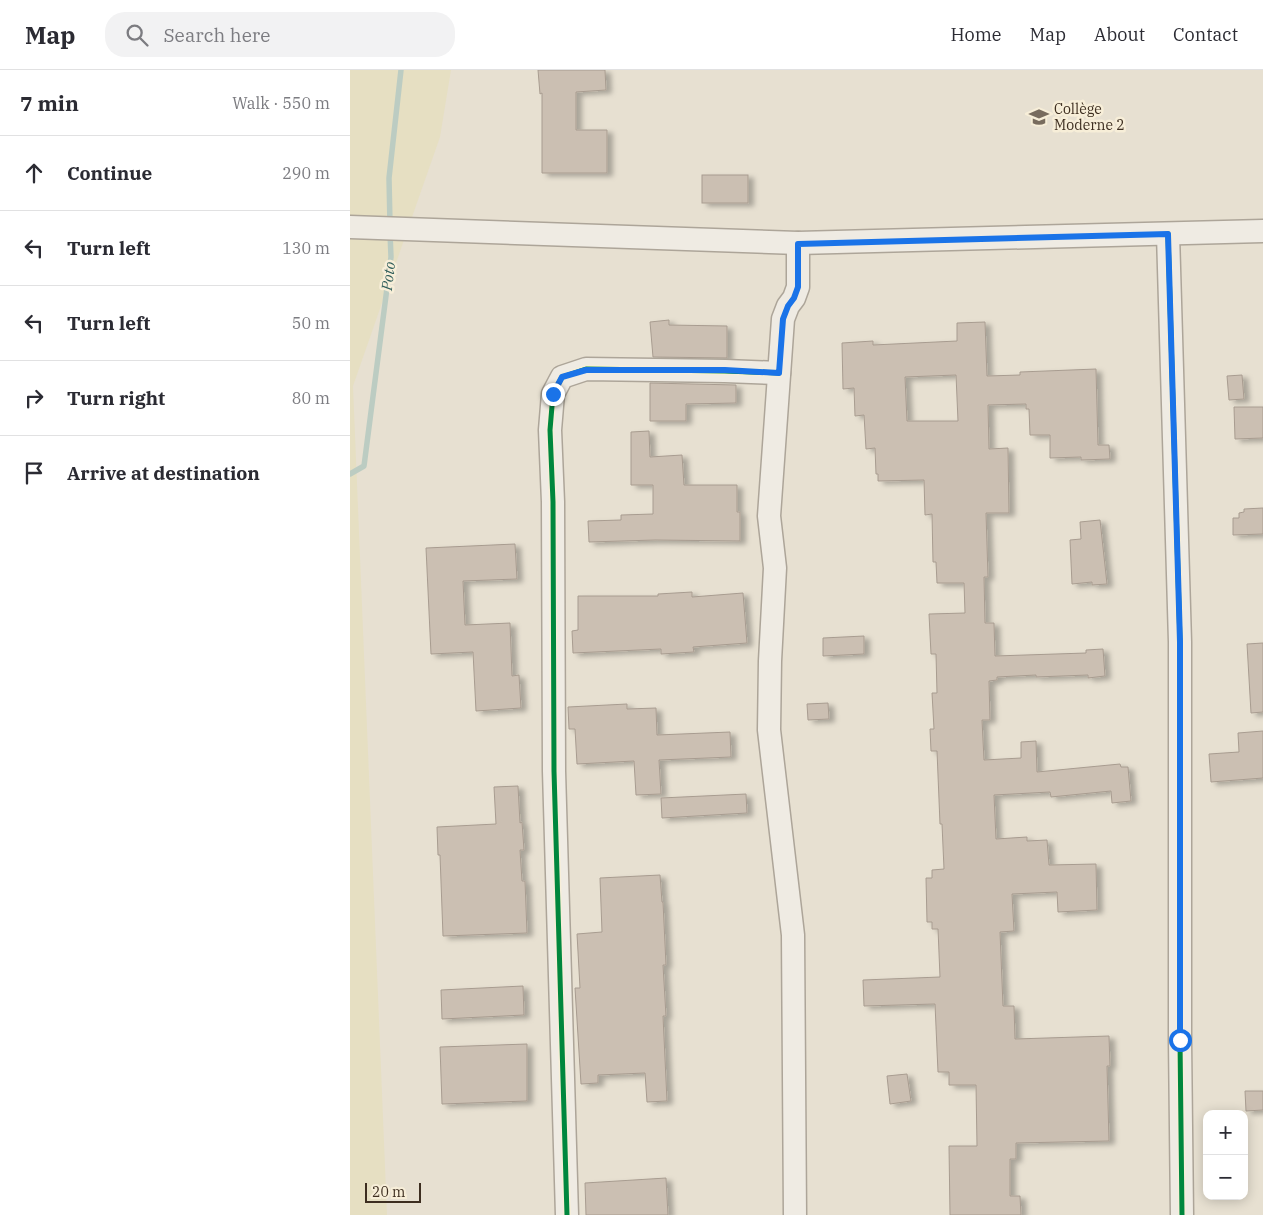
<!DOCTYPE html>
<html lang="en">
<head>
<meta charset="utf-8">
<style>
	:root { --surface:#fff; --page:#f2f2f3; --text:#2b2b33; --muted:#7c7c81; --line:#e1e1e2 }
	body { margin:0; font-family:"IBM Plex Serif",serif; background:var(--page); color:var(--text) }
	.controls { position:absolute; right:15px; bottom:15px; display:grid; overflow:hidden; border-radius:10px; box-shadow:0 2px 12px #0003 }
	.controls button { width:45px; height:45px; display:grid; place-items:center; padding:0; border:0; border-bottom:1px solid var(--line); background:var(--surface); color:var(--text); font:25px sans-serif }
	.scale { position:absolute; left:15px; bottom:12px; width:56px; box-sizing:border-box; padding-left:5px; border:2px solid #3d2e20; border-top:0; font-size:14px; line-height:18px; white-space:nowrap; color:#3d2e20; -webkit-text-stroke:4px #f7eed8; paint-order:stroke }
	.stop { position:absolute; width:15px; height:15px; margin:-11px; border:4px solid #1a73e8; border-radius:50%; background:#fff }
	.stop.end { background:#1a73e8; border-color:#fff; box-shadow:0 1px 5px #0008 }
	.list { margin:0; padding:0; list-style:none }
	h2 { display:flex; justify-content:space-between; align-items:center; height:65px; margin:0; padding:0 20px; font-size:21px }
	h2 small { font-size:16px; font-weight:400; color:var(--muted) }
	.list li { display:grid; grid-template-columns:32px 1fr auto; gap:15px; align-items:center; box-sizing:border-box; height:75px; padding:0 20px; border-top:1px solid var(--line) }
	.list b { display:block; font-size:19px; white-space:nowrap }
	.list em { font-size:16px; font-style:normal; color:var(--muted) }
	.icon { flex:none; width:28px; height:28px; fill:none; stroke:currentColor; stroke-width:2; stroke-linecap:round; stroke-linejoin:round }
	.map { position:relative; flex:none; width:913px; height:1145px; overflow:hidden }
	header { display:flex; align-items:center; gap:30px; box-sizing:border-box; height:70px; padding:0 25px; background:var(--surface); border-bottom:1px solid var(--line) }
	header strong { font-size:24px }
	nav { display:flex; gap:28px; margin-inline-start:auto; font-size:18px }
	.search { width:350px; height:45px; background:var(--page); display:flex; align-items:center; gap:12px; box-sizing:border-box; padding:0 18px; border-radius:20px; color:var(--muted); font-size:19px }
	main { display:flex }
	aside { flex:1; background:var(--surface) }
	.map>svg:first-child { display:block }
	.farmland { fill:#e6dfc2 }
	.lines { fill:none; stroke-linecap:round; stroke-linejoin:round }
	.stream { stroke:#bcccc2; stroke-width:5.5 }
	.building { fill:#cbbfb2; stroke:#a89c90; fill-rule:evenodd; filter:url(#shadow) }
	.minor-casing { stroke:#ada599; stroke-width:25 }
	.minor { stroke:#efebe3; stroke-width:22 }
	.cycleway-casing { stroke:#f7eed8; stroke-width:8 }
	.cycleway { stroke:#00873e; stroke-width:5 }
	.route { stroke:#1a73e8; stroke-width:6 }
	.labels { text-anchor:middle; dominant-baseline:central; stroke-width:5; stroke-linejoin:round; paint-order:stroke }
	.poi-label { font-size:14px; fill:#3d2e20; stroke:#f7eed8; text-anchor:start }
	.water-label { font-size:15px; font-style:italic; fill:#2f5d5a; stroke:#f7eed8 }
</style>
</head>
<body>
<header>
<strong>Map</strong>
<div class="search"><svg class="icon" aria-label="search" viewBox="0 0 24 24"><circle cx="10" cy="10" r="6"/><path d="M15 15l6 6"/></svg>Search here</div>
<nav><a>Home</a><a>Map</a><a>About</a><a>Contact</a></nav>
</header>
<main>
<aside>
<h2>7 min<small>Walk · 550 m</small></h2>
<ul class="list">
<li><svg class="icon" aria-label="ahead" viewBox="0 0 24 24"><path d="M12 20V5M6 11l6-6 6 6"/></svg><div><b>Continue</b></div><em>290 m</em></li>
<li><svg class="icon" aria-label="left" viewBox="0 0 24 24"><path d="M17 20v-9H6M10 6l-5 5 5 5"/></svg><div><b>Turn left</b></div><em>130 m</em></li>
<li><svg class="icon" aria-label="left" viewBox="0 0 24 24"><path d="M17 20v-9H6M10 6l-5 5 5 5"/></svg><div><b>Turn left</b></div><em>50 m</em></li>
<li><svg class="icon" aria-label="right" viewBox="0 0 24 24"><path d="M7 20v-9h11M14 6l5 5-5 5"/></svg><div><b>Turn right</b></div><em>80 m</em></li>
<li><svg class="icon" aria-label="arrive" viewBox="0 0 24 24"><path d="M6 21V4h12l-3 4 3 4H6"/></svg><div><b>Arrive at destination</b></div></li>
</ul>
</aside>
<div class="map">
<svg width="913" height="1145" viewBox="0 0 913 1145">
	<defs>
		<filter id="shadow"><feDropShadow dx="5.5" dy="3" stdDeviation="2.5" flood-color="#0004"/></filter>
	</defs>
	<rect width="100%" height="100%" fill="#e7e0d1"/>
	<!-- farmland -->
	<path class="farmland" d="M0,0h101l-11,67 -87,249 34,829h-37z"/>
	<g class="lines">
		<!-- stream -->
		<g class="stream">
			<path d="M40,154l-1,-46 12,-108"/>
			<path d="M0,404l14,-8 27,-209 -1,-24"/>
		</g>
	</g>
	<!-- building -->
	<g class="building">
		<path d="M188,0h67l1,20 -30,2v38h31v43h-65v-80l-2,1z"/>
		<rect x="352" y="105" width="46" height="28"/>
		<path d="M319,250v5l58,1v32l-74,-1 -3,-35z"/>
		<path d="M635,252l2,54 33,-1v-3l76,-3 2,76h11l1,14 -29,1v-3l-31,1v-23h-20l-1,-26h-3v-5l-38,1 1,44 19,-1 1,65h-23l2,64h-4l1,46h9l1,33 91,-3v-3l17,-1 2,27 -17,2v-3l-52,2v-2l-39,2v3l-8,1 1,39h-8l2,40 37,-2v-16l15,-1 1,31 83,-8 1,3h7l3,34 -19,2 -1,-12 -60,6 -1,-5 -56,3 2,44 31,-2v4l20,-1 2,25 47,-1 1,46 -39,2 -1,-20 -45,2 2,37 -14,1 3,74h11l1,33 94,-3 1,30h-3l2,75 -93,2v16h-6v37h10l1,19h-71l-1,-69h28l-1,-61h-27v-13h-11l-3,-68 -71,2 -1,-26 77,-3 -2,-48h-6v-7h-5l-1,-44h6v-8l12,-1 -2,-45h-2l-3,-73h-6l-1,-22h4l-2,-36h5l-1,-39h-5l-2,-40 36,-1 -1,-30h-27l-1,-21h-3l-1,-48 -7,1 -1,-35 -46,1v-7h-2l-1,-26 -9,1 -2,-34 -9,1 -1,-28 -11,1 -1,-46 31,-2v4l84,-4v-18zM606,305l2,46h-51l-2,-44z"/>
		<path d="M892,305l2,24 -15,1 -2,-24z"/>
		<path d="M300,313l86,2v18l-50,1v17h-36z"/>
		<path d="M884,337h29v31l-28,1z"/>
		<path d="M299,361l1,26 32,-2 2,30h53v27h3v29l-85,-1 -66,2 -1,-21 33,-1v-5l32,-1v-29h-22v-53z"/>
		<path d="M913,438v26l-30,1v-17h6v-5l5,-1v-3z"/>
		<path d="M750,450l7,64 -15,1v-3l-20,2 -2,-44 11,-1 -1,-17z"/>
		<path d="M165,474l2,35 -54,2 2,44 45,-2 2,53 7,-1 2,33 -45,3 -3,-59 -42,2 -5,-106z"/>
		<path d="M342,522v5l51,-4 4,50 -54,4 1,5 -33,2v-5l-88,4 -1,-22 6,-1v-34h80v-2z"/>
		<path d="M514,566v18l-41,2v-18z"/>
		<path d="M913,573v69l-12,1 -4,-69z"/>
		<path d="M478,633l1,16 -21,1 -1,-16z"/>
		<path d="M277,634v5l29,-1 1,27 73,-3 1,25 -72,3 2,34 -25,1 -2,-34 -57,3 -2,-35h-6l-1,-22z"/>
		<path d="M913,661v47l-52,4 -2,-28 30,-2 -1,-19z"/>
		<path d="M168,716l2,37 2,-1 2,28h-4l2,31h3l2,52 -84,3 -3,-81h-2l-1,-28 59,-3 -2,-37z"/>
		<path d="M396,724l1,19 -85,5 -1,-20z"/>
		<path d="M310,805l2,27h1l3,63h-3l3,51h-3l4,85 -20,1 -2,-29 -47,2v8l-17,1 -6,-96h5l-3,-54 25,-2 -2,-54z"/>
		<path d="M173,916l1,29 -82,4 -1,-29z"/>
		<path d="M177,974v57l-85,3 -2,-57z"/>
		<path d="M557,1004l4,27 -21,3 -3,-28z"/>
		<path d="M895,1021h18v19l-17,1z"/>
		<path d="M316,1108l2,37h-82l-1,-32z"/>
	</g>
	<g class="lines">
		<defs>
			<g id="minor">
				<path d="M0,157l448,16 465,-12"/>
				<path d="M818,164l12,408v398l2,175"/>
				<path d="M217,1145l-13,-444 -1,-269 -3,-72 3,-36 9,-17 24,-8 139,2 54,2"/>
				<path d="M445,1145l-2,-280 -24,-205 1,-69 5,-93 -6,-52 14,-197 5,-13 6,-8 4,-11v-44"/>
			</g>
		</defs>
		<!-- minor casing -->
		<use href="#minor" class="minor-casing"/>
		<!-- minor -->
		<use href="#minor" class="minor"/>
		<defs>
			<g id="cycleway">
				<path d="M818,164l12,408v398l2,175"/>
				<path d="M217,1145l-13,-444 -1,-269 -3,-72 3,-36 9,-17 24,-8 139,2 54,2"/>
			</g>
		</defs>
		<!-- cycleway casing -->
		<use href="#cycleway" class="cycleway-casing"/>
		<!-- cycleway -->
		<use href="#cycleway" class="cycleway"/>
	</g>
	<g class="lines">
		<!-- route -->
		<path class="route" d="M203,324l9,-17 24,-7h139l54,3 4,-54 5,-13 6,-8 4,-11v-43l370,-10 12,408v398"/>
	</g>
	<!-- icons -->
	<defs>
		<symbol id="school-bare" viewBox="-9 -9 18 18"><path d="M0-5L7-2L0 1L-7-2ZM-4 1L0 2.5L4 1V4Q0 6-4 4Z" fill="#786c5e" stroke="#f7eed8" stroke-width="2.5" paint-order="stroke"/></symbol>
	</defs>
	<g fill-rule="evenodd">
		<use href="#school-bare" x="675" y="33" width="28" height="28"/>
	</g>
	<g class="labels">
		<!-- poi labels -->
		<g class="poi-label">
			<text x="704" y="39">Collège<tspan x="704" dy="16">Moderne 2</tspan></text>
		</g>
		<!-- water labels -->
		<g class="water-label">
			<text transform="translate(38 206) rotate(-83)">Poto</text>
		</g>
	</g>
</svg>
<div class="controls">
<button>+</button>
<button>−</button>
</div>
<div class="scale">20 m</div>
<div class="stop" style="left:830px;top:970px"></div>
<div class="stop end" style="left:203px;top:324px"></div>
</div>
</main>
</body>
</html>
